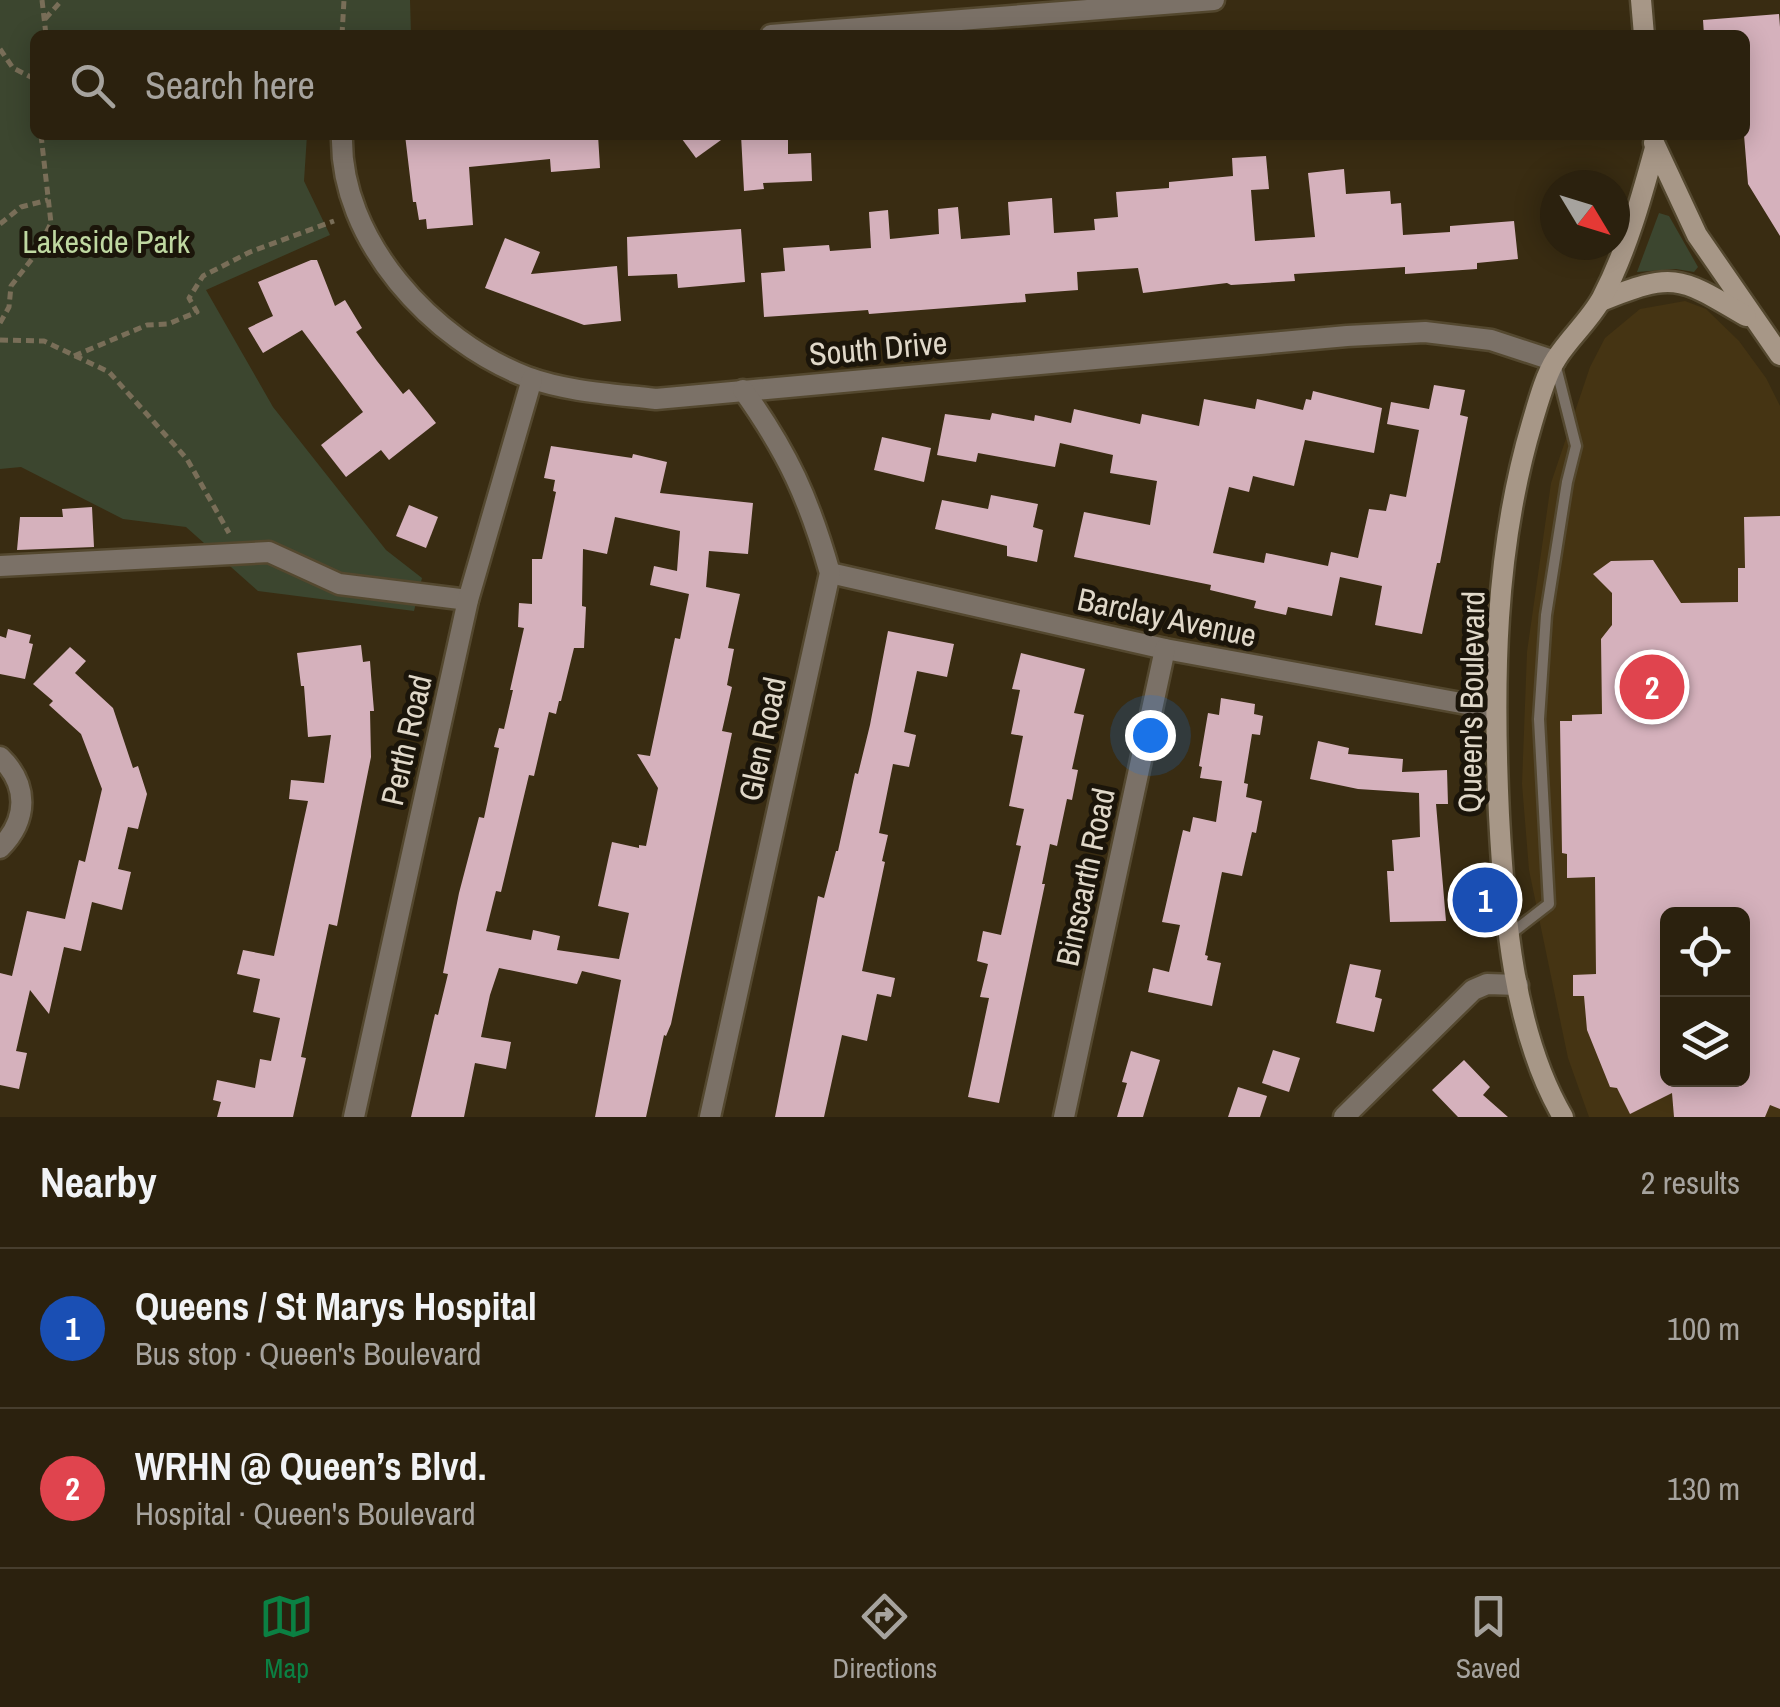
<!DOCTYPE html>
<html lang="en">
<head>
<meta charset="utf-8">
<style>
	:root { --surface:#2b210e; --page:#332917; --text:#f1f3f6; --muted:#a6a39e; --line:#473e2e; --accent:#0b8043 }
	body { margin:0; font-family:"Archivo Narrow",sans-serif; background:var(--page); color:var(--text) }
	.controls { position:absolute; right:30px; bottom:30px; display:grid; overflow:hidden; border-radius:15px; box-shadow:0 5px 25px #0003 }
	.controls button { width:90px; height:90px; display:grid; place-items:center; padding:0; border:0; border-bottom:2px solid var(--line); background:var(--surface); color:var(--text); font:50px sans-serif }
	.compass { position:absolute; left:1540px; top:170px; width:90px; height:90px; border-radius:50%; background:var(--surface); box-shadow:0 5px 25px #0003; rotate:128deg }
	.you { position:absolute; left:1150px; top:735px; width:35px; height:35px; margin:-25px; border:8px solid #fff; border-radius:50%; background:#1a73e8; box-shadow:0 0 0 15px #1a73e833 }
	.badge { display:grid; place-items:center; width:65px; height:65px; border-radius:50%; background:var(--accent); color:#fff; font-size:32px; font-weight:700 }
	.pin { position:absolute; translate:-50% -50%; border:5px solid #fff; box-shadow:0 2px 10px #0006 }
	.list { margin:0; padding:0; list-style:none }
	h2 { display:flex; justify-content:space-between; align-items:center; height:130px; margin:0; padding:0 40px; font-size:42px }
	h2 small { font-size:32px; font-weight:400; color:var(--muted) }
	.list li { display:grid; grid-template-columns:65px 1fr auto; gap:30px; align-items:center; box-sizing:border-box; height:160px; padding:0 40px; border-top:2px solid var(--line) }
	.list b { display:block; font-size:38px; white-space:nowrap }
	.list p { margin:0; font-size:32px; white-space:nowrap; color:var(--muted) }
	.list em { font-size:32px; font-style:normal; color:var(--muted) }
	.icon { flex:none; width:55px; height:55px; fill:none; stroke:currentColor; stroke-width:2; stroke-linecap:round; stroke-linejoin:round }
	.map { position:relative; flex:none; width:1780px; height:1117px; overflow:hidden }
	.search { position:absolute; background:var(--surface); box-shadow:0 5px 25px #0003; left:30px; right:30px; top:30px; height:110px; display:flex; align-items:center; gap:25px; box-sizing:border-box; padding:0 35px; border-radius:15px; color:var(--muted); font-size:38px }
	.sheet { height:450px; background:var(--surface) }
	nav { display:flex; justify-content:space-around; align-items:center; box-sizing:border-box; height:140px; border-top:2px solid var(--line); background:var(--surface); font-size:28px; color:var(--muted) }
	nav a { display:grid; justify-items:center; gap:5px }
	nav .on { color:var(--accent) }
	.map>svg:first-child { display:block }
	.built { fill:#453413; fill-rule:evenodd }
	.green { fill:#3c462f }
	.building { fill:#d5b1bc; fill-rule:evenodd }
	.lines { fill:none; stroke-linecap:round; stroke-linejoin:round }
	.lane-casing { stroke:#54482f; stroke-width:15 }
	.street-casing { stroke:#54482f; stroke-width:25 }
	.secondary-casing { stroke:#54482f; stroke-width:25 }
	.path { stroke:#796e58; stroke-width:5; stroke-dasharray:8 5; stroke-linecap:butt }
	.lane { stroke:#7b7167; stroke-width:10 }
	.street { stroke:#7b7167; stroke-width:20 }
	.secondary { stroke:#a79787; stroke-width:20 }
	.labels { text-anchor:middle; dominant-baseline:central; stroke-width:10; stroke-linejoin:round; paint-order:stroke }
	.park-label { font-size:32px; fill:#bfd8a1; stroke:#1b150a }
	.street-label { font-size:32px; fill:#e0d8c9; stroke:#1b150a }
</style>
</head>
<body>
<div class="map">
<svg width="1780" height="1117" viewBox="0 0 1780 1117">
	<rect width="100%" height="100%" fill="#392c12"/>
	<!-- built -->
	<path class="built" d="M1685,301l21,8 33,32 27,37 14,28v711h-191l-21,-59 -39,-188 -7,-86 5,-132 24,-169 39,-116 15,-29 35,-29zM1668,914h74v166h-74z"/>
	<!-- green -->
	<g class="green">
		<path d="M0,0h410l1,35h-376v100h272l-3,46 26,54 -124,55 67,117 113,143 36,28 -8,33 -156,-20 -72,-64 -63,-8 -102,-52 -21,2z"/>
		<path d="M1659,213l10,3 29,51 -4,5 -18,-3 -39,3z"/>
	</g>
	<!-- building -->
	<g class="building">
		<path d="M1779,14l1,13v209l-32,-52 -4,-49 1,-100h-41l-1,-15z"/>
		<path d="M405,135h193l2,33 -49,4 -1,-13 -81,8 4,58 -46,4 -1,-10 -7,1 -3,-18h-3z"/>
		<path d="M679,135h49l-32,23z"/>
		<path d="M741,135h47v19l23,-1 1,28 -49,2 1,6 -20,2z"/>
		<path d="M1266,156l3,33 -18,1 4,51 60,-4 -7,-64 36,-4 2,25 44,-3 1,13 10,-1 2,32 47,-3v-6l64,-5 4,38 -41,4v6l-72,5v-7l-111,7 1,7 -64,4 -4,-2 -84,10 -5,-25 -61,4 1,18 -53,4 1,8 -157,12 -1,-4 -14,1 -90,6 -3,-44 24,-2 -2,-23 46,-3 1,6 41,-3 -2,-36 19,-2 2,29 49,-5 -1,-25 20,-2 3,32 49,-4 -2,-33 44,-4 2,35 41,-3 -1,-11 24,-2 -2,-25 53,-4v-6l64,-6 -1,-18z"/>
		<path d="M741,229l4,53 -67,6 -1,-14 -49,2 -1,-39z"/>
		<path d="M505,238l35,14 -9,22 86,-8 4,55 -37,4 -99,-37z"/>
		<path d="M311,260h6l18,46 10,-6 17,28 -6,4 21,29 26,33 6,-5 27,34 -47,37 -8,-10 -35,27 -25,-32 42,-33 -61,-82 -39,23 -15,-25 25,-12 -15,-34z"/>
		<path d="M1434,385l31,5 -5,25 8,2 -28,146h-3l-15,71 -47,-9 7,-39 -42,-9 -8,39 -44,-9 -2,8 -32,-7 2,-7 -46,-11 1,-5 -137,-28 10,-45 66,13 7,-44 -47,-8 3,-18 -53,-12 -5,24 -77,-14 -2,9 -39,-7 8,-41 45,6 2,-7 42,8 1,-6 36,8 3,-14 66,15 2,-10 57,12 5,-27 51,10 2,-10 46,11 3,-11 5,1 2,-9 69,17 -8,45 -69,-13 -11,46 -41,-10 -4,16 -20,-5 -16,66 51,10 2,-10 62,13 3,-14 27,6 11,-49 17,2 4,-17 16,3 13,-67 -32,-6 4,-22 38,7z"/>
		<path d="M882,437l49,11 -7,34 -50,-12z"/>
		<path d="M551,446l81,12 1,-4 34,8 -7,31 93,10 -5,51 -39,-3 -3,36 34,7 -12,54 6,1 -7,36 5,2 -10,44 10,2 -19,90 -42,201 -5,12 -2,-1 -18,82h-51l26,-137 -39,-9 -5,13 -78,-16 -9,27 -9,42 30,5 -5,27 -31,-6 -11,54h-53l24,-103 3,1 10,-41 -5,-1 16,-80 20,-76 5,1 15,-70 -5,-1 5,-19 5,1 9,-39h-3l14,-62 -6,-1 1,-24 13,1v-45h10l14,-67 -3,-1 2,-11 -11,-2zM615,517l65,14 -3,40 -23,-5 -4,19 39,9 -9,45 -5,-1 -25,118 -13,-2 21,34 -12,58 -7,-1v3l-27,-6 -14,64 31,7 -10,46 -62,-9 3,-14 -27,-6 -2,10 -45,-9 10,-40 5,1 28,-117 5,1 15,-64 7,2 3,-13h2l13,-53h10l2,-41 -4,-1 1,-57 24,5z"/>
		<path d="M991,495l47,9 -5,23 10,3 -6,32 -30,-6v-10l-72,-17 7,-29 46,9z"/>
		<path d="M409,505l29,12 -12,31 -30,-12z"/>
		<path d="M92,507l2,40 -77,3 3,-33h43l-1,-8z"/>
		<path d="M1780,516v593l-10,-4 -5,12h-91l-2,-24 -42,21 -13,-26 -7,-1 -23,-57 -3,-34h-11v-21l23,-1 -1,-97 -28,1v-24l-5,-1 -2,-132h12v-6l30,-1 -1,-75 11,-14v-32l-19,-19 18,-13 42,-1 28,43 57,-1v-34h7l-1,-51zM1668,914h74v166h-74z"/>
		<path d="M8,629l23,6 -2,8 4,1 -8,35 -25,-5v-38l6,2z"/>
		<path d="M888,631l66,13 -7,33 -30,-6 -13,61 12,3 -7,32 -16,-3 -14,69 9,2 -6,26 3,1 -23,109 33,7 -4,19 -14,-3 -10,47 -25,-6 -18,82h-49l43,-221 6,2 12,-47h2l17,-78 3,1 12,-49z"/>
		<path d="M361,645l2,17 7,-1 1,14 3,36h-4l1,46 -34,169 -8,-2 -28,133 5,1 -13,59h-76l4,-15 -8,-2 4,-20 38,8 5,-29 11,2 9,-43 -27,-6 7,-33 -23,-5 6,-24 31,6 34,-155 -19,-2 2,-19 33,3 7,-48 -23,2 -4,-51h-3l-4,-33z"/>
		<path d="M70,647l16,14 -11,12 38,35 20,60 5,-2 9,28 -9,35 -10,-2 -10,42 13,3 -9,38 -30,-8 -11,49 -17,-4 -15,67 -19,-24 -14,61 11,2 -8,36 -19,-4v-112l12,3 15,-65 38,8 14,-59 6,2 17,-73 -21,-55 -32,-29 4,-4 -20,-17z"/>
		<path d="M1021,653l64,16 -11,44 10,2 -12,54 6,1 -6,30 -5,-1 -10,47 -7,-2 -8,40h3l-46,219 -31,-6 21,-99 -9,-1 8,-33 -11,-3 6,-30 18,4 20,-89 -5,-1 8,-36 -15,-3 14,-70 -12,-2 9,-44 -8,-1z"/>
		<path d="M1221,698l34,6 -1,10 9,2 -3,19 -8,-1 -8,49 4,1 -2,13 16,4 -6,32 -4,-1 -10,44 -20,-4 -17,83 3,1 -1,4 14,3 -9,43 -64,-14 5,-24 16,4 11,-47 -18,-3 21,-92 7,2 3,-15 23,5 6,-41 -22,-3 2,-11 -3,-1 9,-53 11,2z"/>
		<path d="M1318,741l31,7 -1,6 55,5 -1,13 45,-2 1,34h-12l10,117 -56,1 -3,-51h7l-2,-31 28,-3 -1,-44 -61,-4 -48,-10z"/>
		<path d="M1350,964l31,6 -6,27 7,2 -8,33 -38,-9z"/>
		<path d="M1273,1050l27,8 -11,34 -27,-9z"/>
		<path d="M1131,1051l29,9 -17,57h-26l10,-34 -5,-1z"/>
		<path d="M1464,1060l26,27 -7,8 25,22h-50l-26,-27z"/>
		<path d="M1238,1087l29,9 -7,21h-32z"/>
	</g>
	<g class="lines">
		<defs>
			<path id="lane" d="M1509,935l40,-31 -10,-185 7,-104 21,-133 9,-36 -20,-79"/>
			<g id="street">
				<path d="M771,35l443,-35"/>
				<path d="M342,135c-3,105 91,206 185,242 41,15 87,17 129,22l691,-63 78,-4 66,8 64,21"/>
				<path d="M0,566l269,-14 70,32 129,16"/>
				<path d="M830,573l335,76 329,60"/>
				<path d="M0,757c29,28 28,63 0,91"/>
				<path d="M354,1117l114,-517 64,-221"/>
				<path d="M710,1117l120,-544c-21,-74 -42,-120 -87,-183"/>
				<path d="M1064,1117l101,-468"/>
				<path d="M1344,1117l129,-127 14,-6 31,1"/>
			</g>
			<g id="secondary">
				<path d="M1641,0l3,35"/>
				<path d="M1654,143l43,92 83,120"/>
				<path d="M1601,301c73,-30 79,-24 145,15"/>
				<path d="M1563,1117c-50,-85 -59,-205 -64,-302 -6,-132 -5,-264 33,-392 6,-20 13,-47 24,-64 14,-22 34,-39 46,-61 25,-48 39,-99 53,-150"/>
			</g>
		</defs>
		<!-- lane casing -->
		<use href="#lane" class="lane-casing"/>
		<!-- street casing -->
		<use href="#street" class="street-casing"/>
		<!-- secondary casing -->
		<use href="#secondary" class="secondary-casing"/>
		<!-- path -->
		<g class="path">
			<path d="M42,0l4,35"/>
			<path d="M45,19l17,-19"/>
			<path d="M342,35l2,-35"/>
			<path d="M0,49l13,19 22,11"/>
			<path d="M0,224l21,-17 27,-7"/>
			<path d="M0,323l9,-16 2,-21 24,-31 16,-32 -10,-88"/>
			<path d="M0,340l44,1 65,31 78,87 42,74"/>
			<path d="M74,356l73,-31 21,-1 29,-12 -8,-14 14,-22 47,-24 84,-31"/>
		</g>
		<!-- lane -->
		<use href="#lane" class="lane"/>
		<!-- street -->
		<use href="#street" class="street"/>
		<!-- secondary -->
		<use href="#secondary" class="secondary"/>
	</g>
	<g class="labels">
		<!-- park labels -->
		<g class="park-label">
			<text x="106" y="241">Lakeside Park</text>
		</g>
		<!-- street labels -->
		<g class="street-label">
			<text transform="translate(878 348) rotate(-5)">South Drive</text>
			<text transform="translate(1167 617) rotate(12)">Barclay Avenue</text>
			<text transform="translate(1471 702) rotate(-89)">Queen's Boulevard</text>
			<text transform="translate(762 739) rotate(-78)">Glen Road</text>
			<text transform="translate(406 740) rotate(-77)">Perth Road</text>
			<text transform="translate(1085 877) rotate(-78)">Binscarth Road</text>
		</g>
	</g>
</svg>
<div class="controls">
<button><svg class="icon" aria-label="locate" viewBox="0 0 24 24"><circle cx="12" cy="12" r="6"/><path d="M12 2v4M12 18v4M2 12h4M18 12h4"/></svg></button>
<button><svg class="icon" aria-label="layers" viewBox="0 0 24 24"><path d="M12 4l9 5-9 5-9-5zM3 14l9 5 9-5"/></svg></button>
</div>
<svg class="compass" viewBox="-18 -18 36 36"><path d="M0-13l5 13h-10z" fill="#e53935"/><path d="M0 13l5-13h-10z" fill="#a6a39e"/></svg>
<div class="you"></div>
<div class="pin badge" style="left:1485px;top:900px;background:#1a4fb4">1</div>
<div class="pin badge" style="left:1652px;top:687px;background:#e0444e">2</div>
<div class="search"><svg class="icon" aria-label="search" viewBox="0 0 24 24"><circle cx="10" cy="10" r="6"/><path d="M15 15l6 6"/></svg>Search here</div>
</div>
<section class="sheet">
<h2>Nearby<small>2 results</small></h2>
<ul class="list">
<li><span class="badge" style="background:#1a4fb4">1</span><div><b>Queens / St Marys Hospital</b><p>Bus stop · Queen's Boulevard</p></div><em>100 m</em></li>
<li><span class="badge" style="background:#e0444e">2</span><div><b>WRHN @ Queen’s Blvd.</b><p>Hospital · Queen's Boulevard</p></div><em>130 m</em></li>
</ul>
</section>
<nav>
<a class="on"><svg class="icon" aria-label="map" viewBox="0 0 24 24"><path d="M3 6l6-2 6 2 6-2v14l-6 2-6-2-6 2zM9 4v14M15 6v14"/></svg>Map</a>
<a><svg class="icon" aria-label="directions" viewBox="0 0 24 24"><path d="M12 3l9 9-9 9-9-9zM9 14v-3h6M13 9l2 2-2 2"/></svg>Directions</a>
<a><svg class="icon" aria-label="saved" viewBox="0 0 24 24"><path d="M7 4h10v16l-5-4-5 4z"/></svg>Saved</a>
</nav>
</body>
</html>
